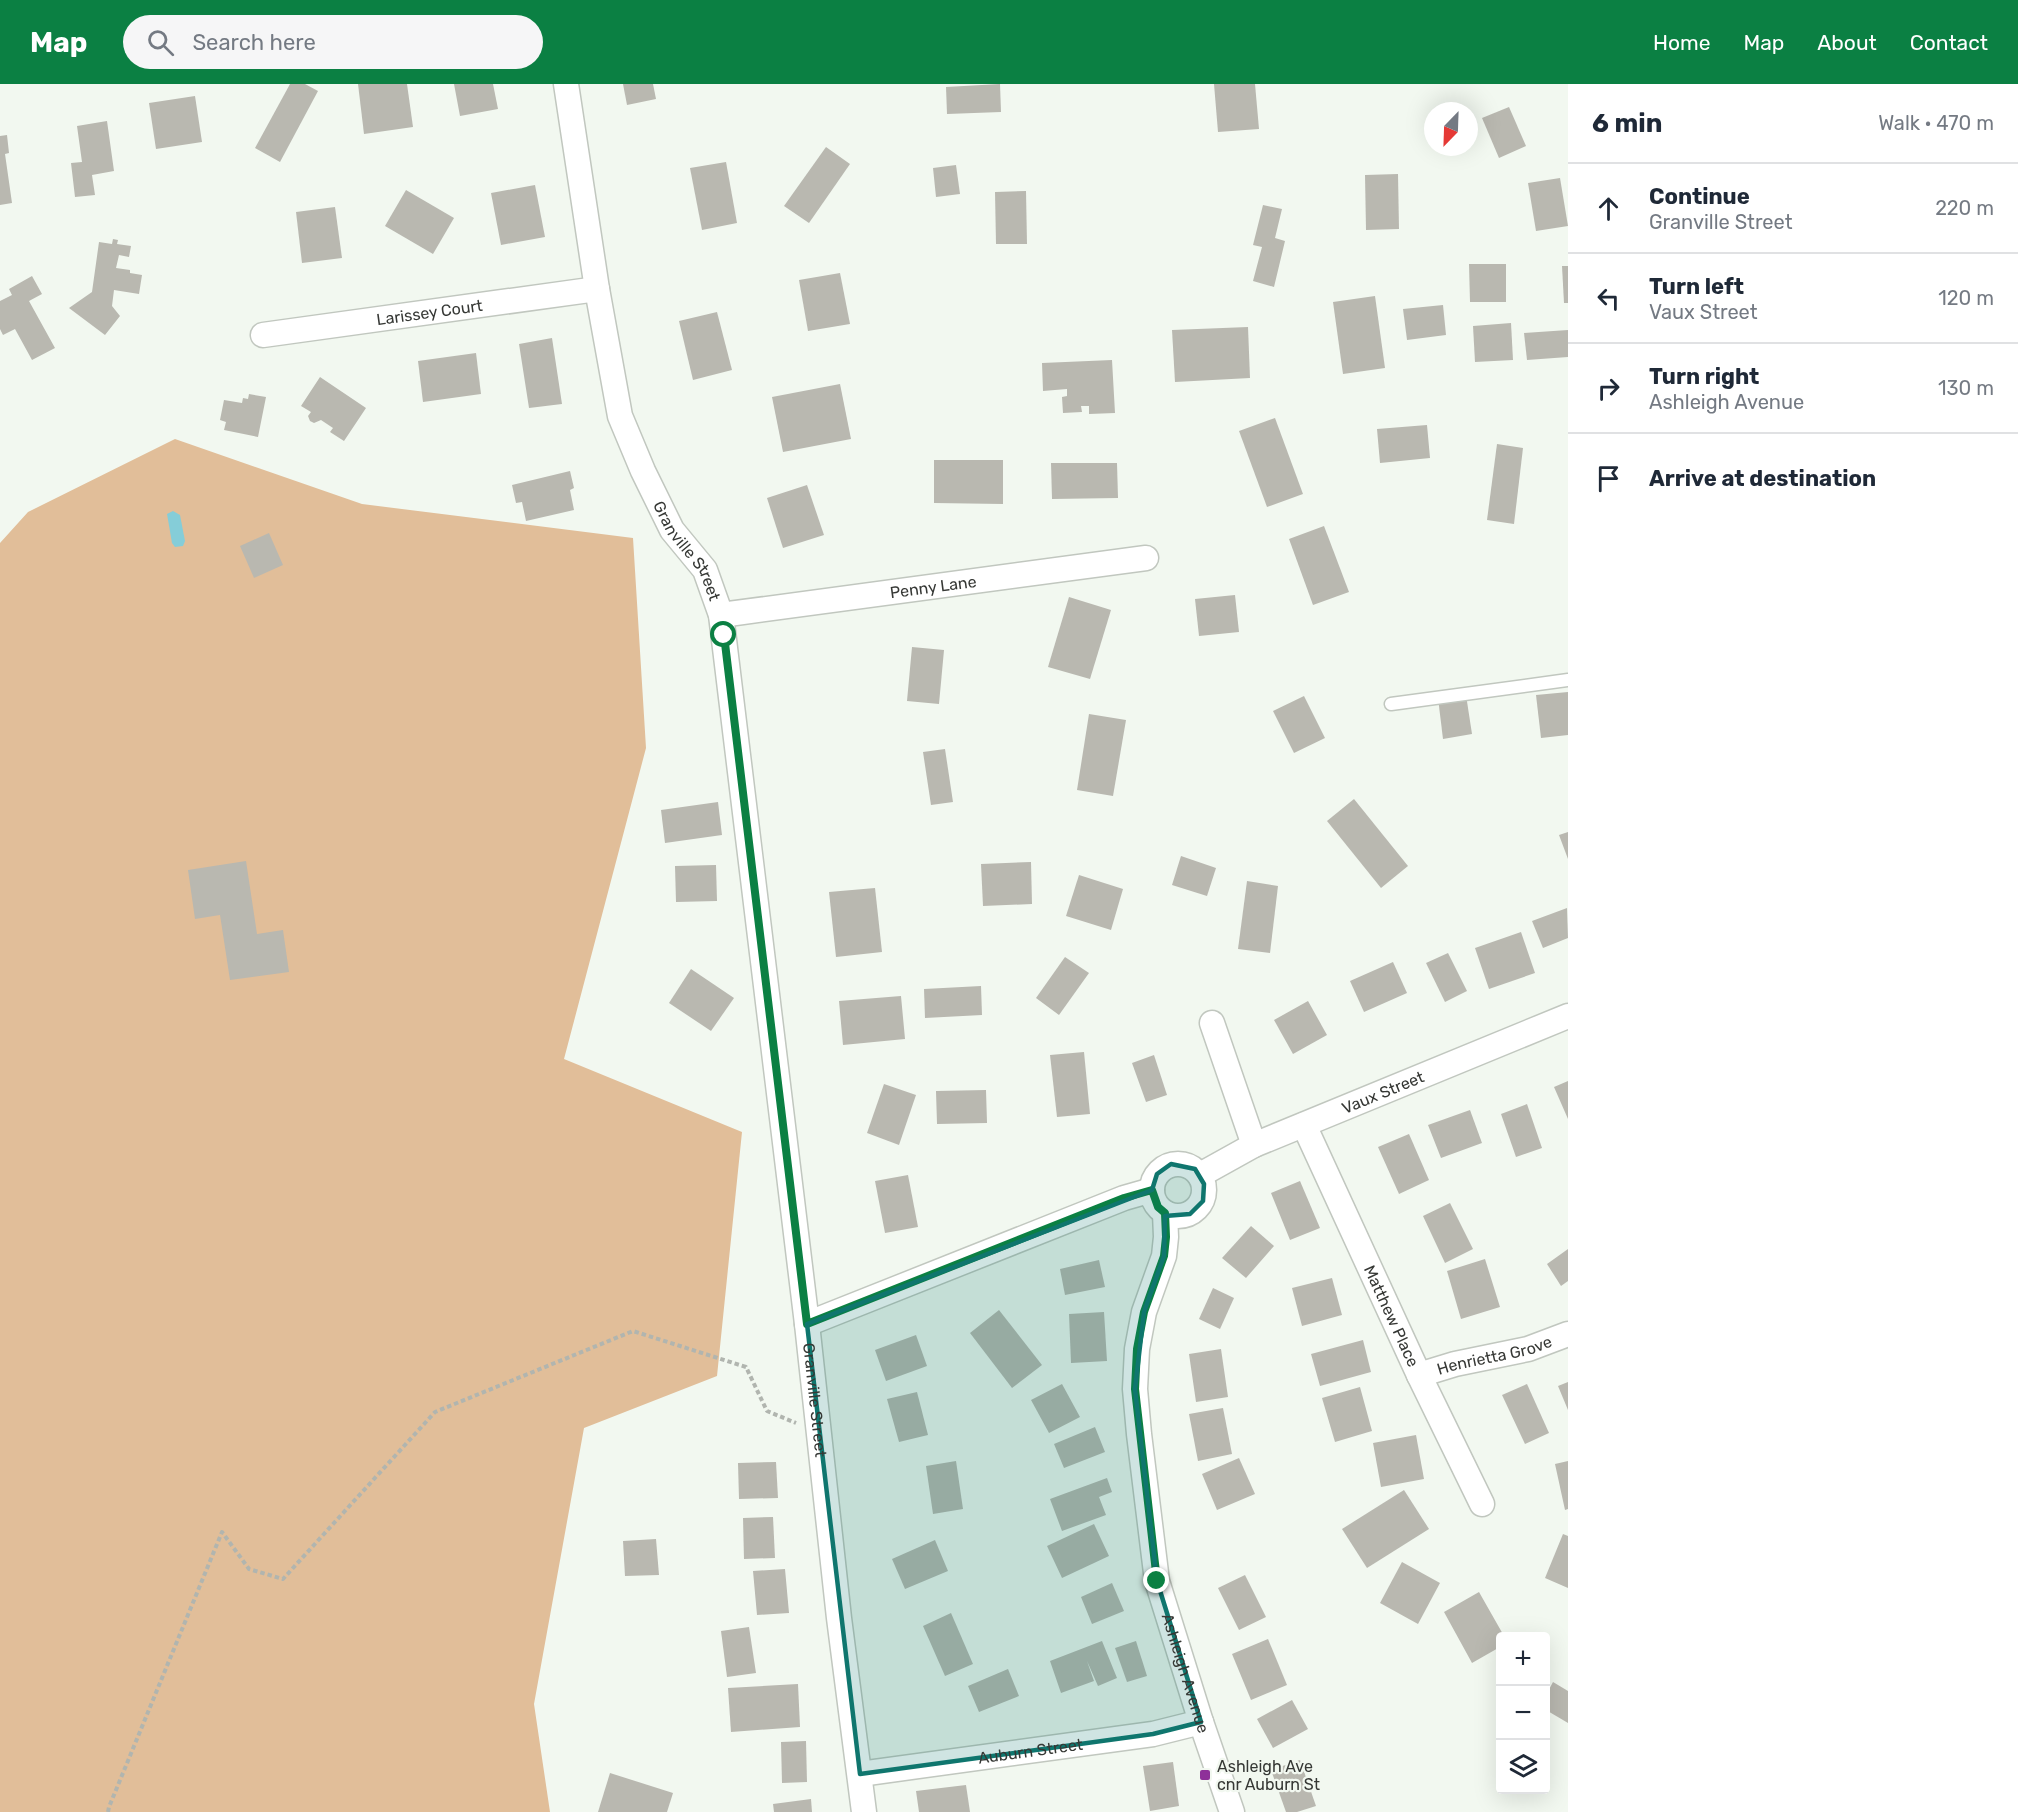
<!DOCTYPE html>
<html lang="en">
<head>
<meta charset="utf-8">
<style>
	:root { --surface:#fff; --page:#f6f6f7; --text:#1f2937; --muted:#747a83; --line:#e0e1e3; --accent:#0b8043 }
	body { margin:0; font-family:Rubik,sans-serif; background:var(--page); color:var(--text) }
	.controls { position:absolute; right:18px; bottom:18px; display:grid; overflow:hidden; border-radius:6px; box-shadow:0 6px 24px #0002 }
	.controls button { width:54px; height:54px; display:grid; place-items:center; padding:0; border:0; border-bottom:2px solid var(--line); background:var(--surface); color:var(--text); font:30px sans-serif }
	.compass { position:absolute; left:1424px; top:18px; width:54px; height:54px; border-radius:50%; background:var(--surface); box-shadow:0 6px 24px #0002; rotate:203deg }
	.stop { position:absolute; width:18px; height:18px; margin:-14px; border:4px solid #0b8043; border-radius:50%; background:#fff }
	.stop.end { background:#0b8043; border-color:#fff; box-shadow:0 2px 6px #0008 }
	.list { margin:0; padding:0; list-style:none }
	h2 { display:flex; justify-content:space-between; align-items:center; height:78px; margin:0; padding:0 24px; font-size:26px }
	h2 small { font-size:20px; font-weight:400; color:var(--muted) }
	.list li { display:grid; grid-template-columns:39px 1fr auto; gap:18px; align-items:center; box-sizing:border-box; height:90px; padding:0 24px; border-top:2px solid var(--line) }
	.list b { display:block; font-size:22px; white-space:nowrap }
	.list p { margin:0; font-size:20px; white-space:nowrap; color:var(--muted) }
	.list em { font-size:20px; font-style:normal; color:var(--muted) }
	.icon { flex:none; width:33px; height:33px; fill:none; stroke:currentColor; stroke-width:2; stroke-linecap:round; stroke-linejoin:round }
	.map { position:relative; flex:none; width:1568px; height:1728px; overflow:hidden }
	header { display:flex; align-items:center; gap:36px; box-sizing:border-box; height:84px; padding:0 30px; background:var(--accent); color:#fff }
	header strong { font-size:28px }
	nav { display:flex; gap:33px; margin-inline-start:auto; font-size:21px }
	.search { width:420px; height:54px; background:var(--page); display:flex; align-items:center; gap:15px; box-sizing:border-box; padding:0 21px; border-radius:33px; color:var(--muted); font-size:22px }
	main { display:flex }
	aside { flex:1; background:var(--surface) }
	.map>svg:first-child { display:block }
	.green { fill:#e1be99 }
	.water { fill:#85cdd8 }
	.building { fill:#b9b8b0 }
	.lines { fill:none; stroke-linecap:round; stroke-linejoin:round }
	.service-casing { stroke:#c1c7bf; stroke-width:15 }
	.minor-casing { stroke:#c1c7bf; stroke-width:27 }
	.path { stroke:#b1b5af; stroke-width:4; stroke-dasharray:4.5 3; stroke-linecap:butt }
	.service { stroke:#fff; stroke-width:12 }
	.minor { stroke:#fff; stroke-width:24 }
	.route { stroke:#0b8043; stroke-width:8 }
	.marked { fill:#0f766e; fill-opacity:0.2; stroke:#0f766e; stroke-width:4.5; stroke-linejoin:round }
	.poi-dot { fill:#8e3099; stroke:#f2f8f0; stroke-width:2 }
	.labels { text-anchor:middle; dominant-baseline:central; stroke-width:4.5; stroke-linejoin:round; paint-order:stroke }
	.street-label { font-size:16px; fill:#363835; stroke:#f2f8f0 }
	.poi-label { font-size:16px; fill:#363835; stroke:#f2f8f0; text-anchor:start }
</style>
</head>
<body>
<header>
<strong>Map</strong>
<div class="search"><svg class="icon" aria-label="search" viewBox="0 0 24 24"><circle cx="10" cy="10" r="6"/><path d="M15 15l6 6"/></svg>Search here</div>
<nav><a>Home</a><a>Map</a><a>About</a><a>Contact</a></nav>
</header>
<main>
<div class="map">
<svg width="1568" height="1728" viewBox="0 0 1568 1728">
	<rect width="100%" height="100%" fill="#f2f8f0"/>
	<!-- green -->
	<path class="green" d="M175,355l187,65 271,34 13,210 -82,311 178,73 -25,244 -133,52 -50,276 16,108h-550v-1269l28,-31z"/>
	<!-- water -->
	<path class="water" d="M173,427l7,4 5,26 -2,5 -8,1 -3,-4 -5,-29z"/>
	<!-- building -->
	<g class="building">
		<path d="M290,0h15l13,7 -38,71 -25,-14z"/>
		<path d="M358,0h49l6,43 -49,7z"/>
		<path d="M454,0h39l5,25 -38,7z"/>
		<path d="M623,0h30l3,15 -29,6z"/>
		<path d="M1000,0l1,28 -54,2 -1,-27z"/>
		<path d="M1214,0h41l4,45 -41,3z"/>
		<path d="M195,12l7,46 -46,7 -7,-46z"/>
		<path d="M1509,23l17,39 -27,12 -17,-40z"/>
		<path d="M107,37l7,50 -22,4 3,20 -20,2 -4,-34 11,-1 -5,-36z"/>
		<path d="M7,51l2,18 -4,1 7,49 -12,2v-69z"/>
		<path d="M826,63l24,17 -41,59 -25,-17z"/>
		<path d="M726,78l11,61 -35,7 -12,-62z"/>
		<path d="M956,81l4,29 -24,3 -3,-29z"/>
		<path d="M1398,90l1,55 -33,1 -1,-55z"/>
		<path d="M1560,94l8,48 -32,5 -8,-48z"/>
		<path d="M535,101l10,52 -44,8 -10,-52z"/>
		<path d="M406,106l48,28 -21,36 -48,-28z"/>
		<path d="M1026,107l1,53h-31l-1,-52z"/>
		<path d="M1263,121l19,4 -7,29 10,3 -11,46 -21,-6 9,-34 -9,-2z"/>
		<path d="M335,123l7,51 -40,5 -6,-51z"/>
		<path d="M113,155l5,1 -1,4 14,2 -2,11 -10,-2 -3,13 14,2v3l12,2 -3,19 -25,-4 -2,16 8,10 -15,19 -36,-27 23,-16 7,-50 13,2z"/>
		<path d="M1469,180h37v38h-36z"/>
		<path d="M1562,182h6v37h-4z"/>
		<path d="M840,189l10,51 -42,7 -9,-51z"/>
		<path d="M32,192l10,18 -13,7 26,47 -23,12 -17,-31 -12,6 -3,-6v-28l12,-6 -3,-6z"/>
		<path d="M1375,212l10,72 -42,6 -10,-72z"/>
		<path d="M1443,221l3,30 -39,5 -4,-31z"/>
		<path d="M717,228l15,58 -39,10 -14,-59z"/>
		<path d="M1511,239l2,37 -38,2 -2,-36z"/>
		<path d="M1248,243l2,51 -75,4 -3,-52z"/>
		<path d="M1568,246v27l-41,3 -3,-27z"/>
		<path d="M552,254l10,66 -33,4 -10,-64z"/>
		<path d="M476,269l5,41 -58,8 -5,-41z"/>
		<path d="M1112,276l3,53 -26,1v-8h-8l1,6 -19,1 -1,-16 5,-1v-7l-24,2 -1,-28z"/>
		<path d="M320,293l46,31 -22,33 -14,-9 3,-4 -12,-8 -7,3 -4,-2 -2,-5 3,-4 -10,-6z"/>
		<path d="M840,300l11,55 -68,13 -11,-55z"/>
		<path d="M249,310l17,3 -8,40 -34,-7 2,-8 -6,-2 4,-20 18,3 1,-5 5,1z"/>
		<path d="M1275,334l28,76 -36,13 -28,-76z"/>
		<path d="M1427,341l3,33 -50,5 -3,-34z"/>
		<path d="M1497,360l26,4 -9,76 -27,-4z"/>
		<path d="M934,376h69v44l-69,-1z"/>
		<path d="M1051,379h66l1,35 -66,1z"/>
		<path d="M570,387l4,17 -4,2 4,20 -48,11 -4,-19 -6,1 -4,-18z"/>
		<path d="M807,401l17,50 -41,13 -16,-50z"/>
		<path d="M1324,442l25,66 -36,13 -24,-66z"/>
		<path d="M269,449l14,32 -29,13 -14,-32z"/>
		<path d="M1235,511l4,37 -40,4 -4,-37z"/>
		<path d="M1069,513l42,13 -21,69 -42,-12z"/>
		<path d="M912,563l32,3 -5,54 -32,-3z"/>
		<path d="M1568,608v43l-27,3 -5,-43z"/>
		<path d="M1466,611l6,39 -29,5 -5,-41z"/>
		<path d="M1304,612l21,42 -31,15 -21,-42z"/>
		<path d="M1089,630l37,6 -13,76 -36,-6z"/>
		<path d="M945,665l8,53 -22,3 -8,-53z"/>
		<path d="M1354,715l54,67 -27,22 -54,-67z"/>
		<path d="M718,718l4,33 -57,8 -4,-33z"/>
		<path d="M1568,748v27l-9,-24z"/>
		<path d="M1181,772l35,12 -9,28 -35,-11z"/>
		<path d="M246,777l11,73 26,-4 6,42 -59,8 -10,-65 -25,4 -7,-49z"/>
		<path d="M1031,778l1,42 -49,2 -2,-42z"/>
		<path d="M716,781l1,36 -41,1 -1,-36z"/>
		<path d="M1079,791l44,14 -12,41 -45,-14z"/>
		<path d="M1247,797l31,5 -8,67 -32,-4z"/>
		<path d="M875,804l7,64 -46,5 -7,-65z"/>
		<path d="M1567,824l1,30 -25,10 -11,-27z"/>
		<path d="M1521,848l14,41 -46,16 -14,-41z"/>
		<path d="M1448,869l19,38 -22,11 -19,-39z"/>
		<path d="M1065,873l24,16 -30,42 -23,-17z"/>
		<path d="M1393,878l14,31 -43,19 -14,-31z"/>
		<path d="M691,885l43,29 -23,33 -42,-28z"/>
		<path d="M981,902l1,29 -57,3 -1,-29z"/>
		<path d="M901,912l4,43 -62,6 -4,-44z"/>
		<path d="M1308,917l19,34 -34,19 -19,-34z"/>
		<path d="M1084,968l6,62 -33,3 -7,-62z"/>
		<path d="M1154,971l13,40 -21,7 -14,-39z"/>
		<path d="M1568,997v38l-14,-32z"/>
		<path d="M884,1000l32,11 -17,50 -32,-12z"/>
		<path d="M986,1006l1,33 -50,1 -1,-33z"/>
		<path d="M1527,1020l15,44 -26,9 -15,-43z"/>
		<path d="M1470,1026l12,33 -41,15 -13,-33z"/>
		<path d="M1409,1050l20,46 -30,14 -21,-47z"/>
		<path d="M908,1091l10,52 -33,6 -10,-52z"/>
		<path d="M1300,1097l20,47 -30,12 -19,-47z"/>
		<path d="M1450,1119l23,46 -28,14 -22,-47z"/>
		<path d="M1251,1142l23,20 -28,32 -24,-20z"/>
		<path d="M1568,1165v32l-7,5 -14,-22z"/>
		<path d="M1485,1175l15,48 -39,12 -14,-48z"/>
		<path d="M1099,1176l6,27 -40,8 -5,-26z"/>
		<path d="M1332,1194l10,37 -40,11 -10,-38z"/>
		<path d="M1213,1204l21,10 -14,31 -21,-10z"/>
		<path d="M999,1226l43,55 -30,23 -42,-55z"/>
		<path d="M1104,1228l3,49 -36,2 -2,-49z"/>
		<path d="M916,1251l11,31 -41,15 -11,-31z"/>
		<path d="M1363,1256l8,32 -51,14 -9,-32z"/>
		<path d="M1221,1265l7,48 -32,5 -7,-48z"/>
		<path d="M1568,1298v28l-10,-24z"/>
		<path d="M1062,1300l18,33 -31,16 -18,-33z"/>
		<path d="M1527,1300l22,49 -24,11 -23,-49z"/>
		<path d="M1360,1303l12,44 -37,11 -13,-44z"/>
		<path d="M917,1308l11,43 -29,7 -12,-43z"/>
		<path d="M1223,1324l9,46 -34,7 -9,-47z"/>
		<path d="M1095,1343l10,25 -41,16 -10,-24z"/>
		<path d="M1416,1351l8,44 -43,8 -8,-44z"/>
		<path d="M1239,1374l16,36 -38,16 -15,-36z"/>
		<path d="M956,1377l7,48 -30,5 -7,-48z"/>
		<path d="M1568,1377v48l-3,1 -10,-46z"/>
		<path d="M776,1378l2,36 -39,1 -1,-36z"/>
		<path d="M1107,1394l5,14 -13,5 7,18 -44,16 -12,-32z"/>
		<path d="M1404,1406l25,39 -62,39 -25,-39z"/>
		<path d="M773,1433l2,41 -31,1 -1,-41z"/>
		<path d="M1094,1440l15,32 -47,22 -15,-32z"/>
		<path d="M1563,1450l5,2v52l-23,-10z"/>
		<path d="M656,1455l3,36 -34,1 -2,-35z"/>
		<path d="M935,1456l13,31 -43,18 -13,-30z"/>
		<path d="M1402,1478l38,21 -22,41 -38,-21z"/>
		<path d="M785,1485l4,44 -32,2 -4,-44z"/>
		<path d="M1245,1491l21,42 -27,13 -21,-42z"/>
		<path d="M1112,1499l12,28 -32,13 -11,-27z"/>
		<path d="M1479,1508l25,44h-4v11l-28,16 -28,-51z"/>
		<path d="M951,1529l22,51 -28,12 -22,-50z"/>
		<path d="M749,1543l7,46 -29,4 -6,-46z"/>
		<path d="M1268,1555l19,46 -36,15 -19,-46z"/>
		<path d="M1102,1557l15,37 -19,8 -11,-25 7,20 -33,12 -11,-32z"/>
		<path d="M1136,1557l11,35 -20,6 -12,-34z"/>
		<path d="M1008,1585l11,27 -40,16 -11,-26z"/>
		<path d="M1553,1598l15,9v32l-22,-13v-15z"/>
		<path d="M798,1600l2,43 -69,5 -3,-44z"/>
		<path d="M1292,1616l16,29 -35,19 -16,-29z"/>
		<path d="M806,1657l1,41 -25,1 -1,-41z"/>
		<path d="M1300,1676l16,46 -19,6h-11l-15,-42z"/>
		<path d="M1173,1678l6,44 -29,5 -7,-45z"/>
		<path d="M610,1689l63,20 -6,19h-69z"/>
		<path d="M966,1701l4,27h-51l-3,-21z"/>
		<path d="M811,1715l1,13h-38l-1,-8z"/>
	</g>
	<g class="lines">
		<defs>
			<path id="service" d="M1391,620l177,-24"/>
			<g id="minor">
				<path id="s1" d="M566,0l31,205 23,127 23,55 29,59 33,40 16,45 86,709 32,294 25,194"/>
				<path id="s2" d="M263,251l334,-46"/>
				<path id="s3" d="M721,531l425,-57"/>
				<path d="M1212,939l42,122"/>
				<path id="s4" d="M1304,1041l115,250 63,129"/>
				<circle cx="1178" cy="1106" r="26"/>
				<path id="s5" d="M1200,1091l54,-30 314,-129"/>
				<path id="s6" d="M1165,1129l1,24 -2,19 -20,56 -7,37 -2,40 4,45 18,147 44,141 31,90"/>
				<path d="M807,1240l317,-126 28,-8"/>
				<path id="s7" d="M1419,1291l36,-11 73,-15 40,-15"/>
				<path id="s8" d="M860,1690l293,-40 48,-12"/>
			</g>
		</defs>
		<!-- service casing -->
		<use href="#service" class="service-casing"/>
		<!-- minor casing -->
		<use href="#minor" class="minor-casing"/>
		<!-- path -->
		<path class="path" d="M108,1728l1,-5 113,-275 27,37 34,10 152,-167 198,-81 113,36 21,44 29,12"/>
		<!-- service -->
		<use href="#service" class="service"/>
		<!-- minor -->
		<use href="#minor" class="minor"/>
	</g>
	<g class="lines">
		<!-- route -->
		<path class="route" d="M724,551l83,689 317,-126 28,-8 6,17 7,6 1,24 -2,19 -20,56 -7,37 -2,40 22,192"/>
	</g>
	<!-- marked area -->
	<path class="marked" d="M1171,1080l24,5 9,15 -1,17 -13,13 -25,2 -1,40 -20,56 -9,77 22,192 44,141 -48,12 -293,40 -53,-450 345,-134 5,-16z"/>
	<!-- markers -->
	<rect class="poi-dot" x="1199" y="1685" width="12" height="12" rx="3"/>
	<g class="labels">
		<!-- street labels -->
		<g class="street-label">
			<text stroke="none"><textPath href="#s2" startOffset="168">Larissey Court</textPath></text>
			<text stroke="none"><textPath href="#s1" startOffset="488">Granville Street</textPath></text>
			<text stroke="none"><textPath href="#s3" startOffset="214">Penny Lane</textPath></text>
			<text stroke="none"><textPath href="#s5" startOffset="201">Vaux Street</textPath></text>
			<text stroke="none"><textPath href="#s4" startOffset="210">Matthew Place</textPath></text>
			<text stroke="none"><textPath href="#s7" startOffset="78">Henrietta Grove</textPath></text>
			<text stroke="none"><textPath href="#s1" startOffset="1352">Granville Street</textPath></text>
			<text stroke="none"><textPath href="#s6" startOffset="470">Ashleigh Avenue</textPath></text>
			<text stroke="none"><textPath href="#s8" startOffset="172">Auburn Street</textPath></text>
		</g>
		<!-- poi labels -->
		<g class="poi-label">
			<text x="1217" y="1682">Ashleigh Ave<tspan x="1217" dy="18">cnr Auburn St</tspan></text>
		</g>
	</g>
</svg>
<div class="controls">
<button>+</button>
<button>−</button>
<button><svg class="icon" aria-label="layers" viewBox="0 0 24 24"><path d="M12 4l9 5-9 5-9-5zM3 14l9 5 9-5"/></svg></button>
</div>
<svg class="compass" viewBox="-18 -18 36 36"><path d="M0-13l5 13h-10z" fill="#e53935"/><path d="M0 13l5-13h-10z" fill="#747a83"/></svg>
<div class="stop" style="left:724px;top:551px"></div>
<div class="stop end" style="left:1157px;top:1497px"></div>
</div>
<aside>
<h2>6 min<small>Walk · 470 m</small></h2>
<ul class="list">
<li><svg class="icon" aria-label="ahead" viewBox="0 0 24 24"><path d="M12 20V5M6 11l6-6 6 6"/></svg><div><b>Continue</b><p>Granville Street</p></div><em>220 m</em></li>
<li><svg class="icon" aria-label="left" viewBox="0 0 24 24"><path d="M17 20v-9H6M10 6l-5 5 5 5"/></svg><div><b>Turn left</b><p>Vaux Street</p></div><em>120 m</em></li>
<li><svg class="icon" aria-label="right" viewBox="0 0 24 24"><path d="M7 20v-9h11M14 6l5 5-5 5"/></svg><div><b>Turn right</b><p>Ashleigh Avenue</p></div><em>130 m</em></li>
<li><svg class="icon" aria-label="arrive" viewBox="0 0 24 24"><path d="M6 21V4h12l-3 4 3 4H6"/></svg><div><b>Arrive at destination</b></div></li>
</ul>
</aside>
</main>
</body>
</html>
